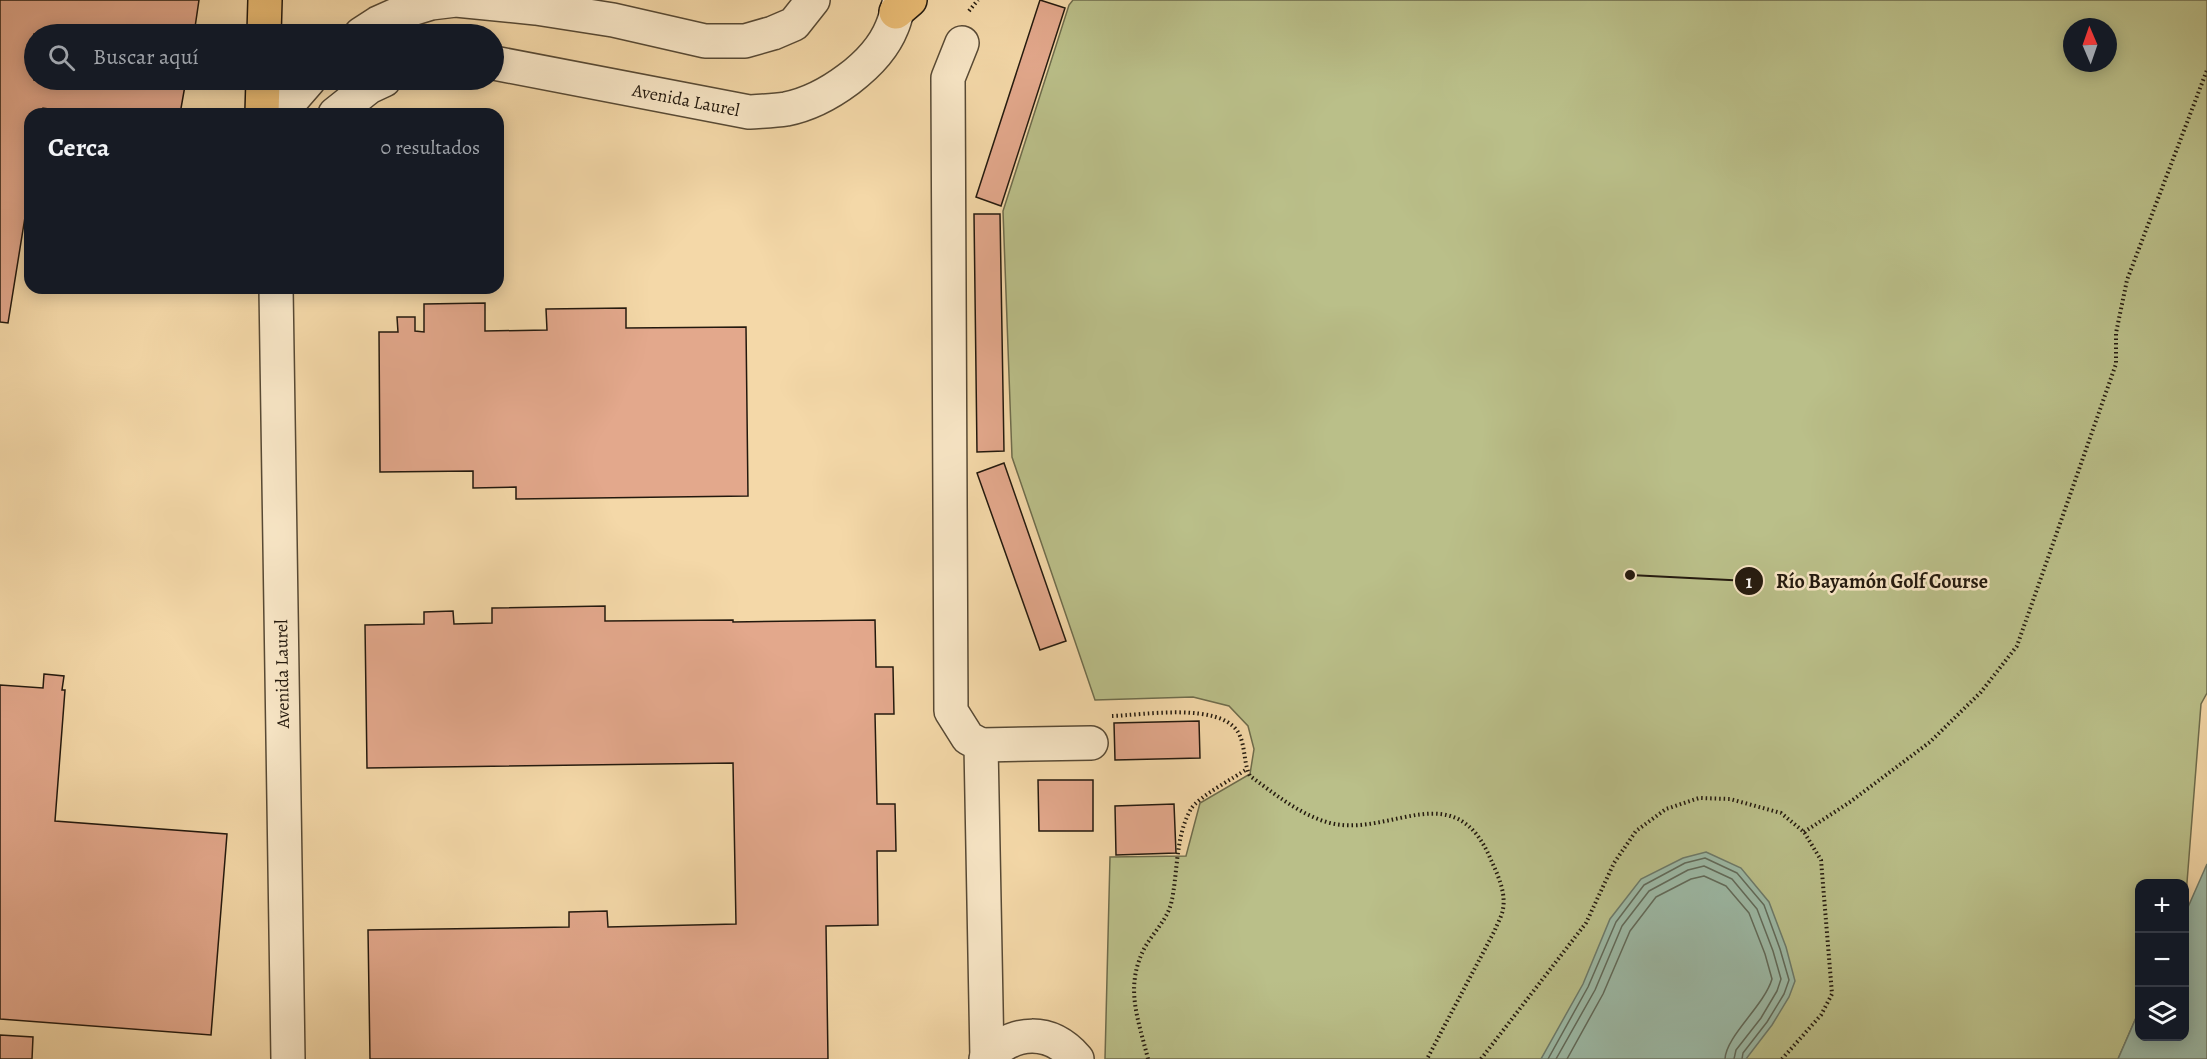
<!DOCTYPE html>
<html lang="es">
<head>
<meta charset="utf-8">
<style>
	:root { --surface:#171b24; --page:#20242c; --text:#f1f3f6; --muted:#9ea1a6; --line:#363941 }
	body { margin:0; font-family:Alegreya,serif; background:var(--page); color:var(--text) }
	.controls { position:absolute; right:18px; bottom:18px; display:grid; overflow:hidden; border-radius:12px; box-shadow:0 3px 15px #0003 }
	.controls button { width:54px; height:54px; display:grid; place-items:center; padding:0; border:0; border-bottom:2px solid var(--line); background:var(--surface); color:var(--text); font:30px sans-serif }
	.compass { position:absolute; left:2063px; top:18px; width:54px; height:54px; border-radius:50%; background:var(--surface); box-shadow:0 3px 15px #0003; rotate:358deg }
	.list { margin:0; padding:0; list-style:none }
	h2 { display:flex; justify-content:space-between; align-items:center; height:78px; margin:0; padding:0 24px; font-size:26px }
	h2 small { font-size:20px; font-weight:400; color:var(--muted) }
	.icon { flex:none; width:33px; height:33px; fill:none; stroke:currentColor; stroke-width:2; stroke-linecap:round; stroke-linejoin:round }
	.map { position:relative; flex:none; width:2207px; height:1059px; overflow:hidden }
	.search { position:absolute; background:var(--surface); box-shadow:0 3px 15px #0003; left:24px; top:24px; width:480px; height:66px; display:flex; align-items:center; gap:15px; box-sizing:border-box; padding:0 21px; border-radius:33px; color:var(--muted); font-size:22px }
	.panel { position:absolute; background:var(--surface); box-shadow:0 3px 15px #0003; left:24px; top:108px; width:480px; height:186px; border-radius:18px }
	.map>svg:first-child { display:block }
	.green { fill:#babf89; stroke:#6e6c4c; stroke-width:1.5; fill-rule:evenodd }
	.water { fill:#9cbaa7; stroke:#6c7a6a; stroke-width:1.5 }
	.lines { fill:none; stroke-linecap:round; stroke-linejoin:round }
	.shore { stroke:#606a5a; stroke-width:1.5 }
	.building { fill:#e3a88c; stroke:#23190e; stroke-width:1.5 }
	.minor-casing { stroke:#574934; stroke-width:36 }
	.highway-casing { stroke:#23190e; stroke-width:36 }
	.path { stroke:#23190e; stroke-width:4; stroke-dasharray:1.5 3; stroke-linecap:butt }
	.minor { stroke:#f8e6c6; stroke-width:33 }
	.highway { stroke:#eabc74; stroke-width:33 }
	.labels { text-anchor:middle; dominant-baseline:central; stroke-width:5; stroke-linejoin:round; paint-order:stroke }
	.street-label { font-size:18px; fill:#23190e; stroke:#f8e6c6 }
	.leader { fill:none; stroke:#23190e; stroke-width:2 }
	.callout-dot { fill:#23190e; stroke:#f8e6c6; stroke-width:2 }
	.mark-label { font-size:18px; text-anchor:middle; font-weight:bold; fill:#fff }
	.callout-label { font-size:20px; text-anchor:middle; font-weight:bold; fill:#23190e; stroke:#f8e6c6; stroke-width:5; stroke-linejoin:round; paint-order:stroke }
</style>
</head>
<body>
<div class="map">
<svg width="2207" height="1059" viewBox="0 0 2207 1059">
	<rect width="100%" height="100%" fill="#f4d8a8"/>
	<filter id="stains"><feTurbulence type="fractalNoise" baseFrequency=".00333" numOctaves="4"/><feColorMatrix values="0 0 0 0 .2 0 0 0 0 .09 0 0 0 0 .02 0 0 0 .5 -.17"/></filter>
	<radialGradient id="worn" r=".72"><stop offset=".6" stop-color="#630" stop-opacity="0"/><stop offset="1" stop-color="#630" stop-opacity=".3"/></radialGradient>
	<!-- green -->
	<path class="green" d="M1073,0h1134v693l-6,11 -16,204 -1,-24h-44l-1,127 -21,48h-1013l5,-202 76,-1 14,-53 50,-29 4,-25 -6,-23 -19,-20 -36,-9 -98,3 -83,-243 -9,-246 66,-206zM2072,27h36v36h-36z"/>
	<!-- water -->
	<g class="water">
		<path d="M1706,852l35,16 28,34 17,45 9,34 -6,16 -17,28 -26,34h-205l42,-75 27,-65 31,-40 42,-21z"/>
		<path d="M2207,864v195h-89l21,-48 1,25h44l1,-122z"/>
	</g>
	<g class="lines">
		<!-- shore -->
		<g class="shore">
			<path d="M1548,1059l40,-72 28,-65 28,-37 41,-22 20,-5 32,15 27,32 16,44 9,31 -5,14 -17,28 -24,31 -1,6"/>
			<path d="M1556,1059l39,-69 27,-64 27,-35 39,-21 16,-4 28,13 25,30 16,42 8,28 -4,12 -16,27 -25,32 -2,9"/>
			<path d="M1567,1059l36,-65 27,-63 26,-34 35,-18 13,-3 22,10 23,27 16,41 7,25c-8,27 -46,57 -47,80"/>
		</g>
	</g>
	<!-- building -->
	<g class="building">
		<path d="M0,0h199l-5,34h-160v46h152l-6,34h-98l-39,-6 -1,6h-12v72l-22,137 -8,-1z"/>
		<path d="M1040,0l25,8 -64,198 -25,-9z"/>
		<path d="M974,214h26l4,237 -27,1z"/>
		<path d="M485,303v28l62,-1 -1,-21 80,-1v20l120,-1 2,169 -232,3v-12l-43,1v-17l-93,1 -1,-140h19l-1,-15h18v14l9,1v-28z"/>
		<path d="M1004,463l62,178 -26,9 -63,-177z"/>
		<path d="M605,606v15l128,-1v2l142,-2 1,47h17l1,47h-19l2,90h18l1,47h-19l1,74 -52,1 2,133h-458l-2,-129 201,-3v-15l38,-1 1,16 128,-3 -3,-161 -366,5 -2,-143 59,-1v-12l29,-1 1,13 38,-1v-15z"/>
		<path d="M44,674l20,2 -2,14h3l-10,131 172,13 -16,201 -211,-16v-334l43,3z"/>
		<path d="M1199,721l1,37 -85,2 -1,-37z"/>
		<path d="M1038,780h55v51h-54z"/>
		<path d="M1174,804l2,49 -60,2 -1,-49z"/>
		<path d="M0,1035l33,2 -1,22h-32z"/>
	</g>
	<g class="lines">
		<defs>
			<g id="minor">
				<path d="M361,34l17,-11 27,-12 26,-8 25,-3 80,8 77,12 92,21h40l28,-8 21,-9 19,-24"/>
				<path d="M962,43l-14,35 3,633 17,27 13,7 6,313"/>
				<path d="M494,63l255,49c12,-1 25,-1 37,-3 40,-8 91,-44 106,-82 4,-9 5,-18 8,-27"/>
				<path d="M283,114l6,-11 20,-23"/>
				<path d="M335,114l34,-27 15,-7"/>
				<path d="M276,288l12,771"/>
				<path d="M981,745l110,-2"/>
				<path d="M986,1059c28,-30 64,-31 91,0"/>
			</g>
			<g id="highway">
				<path d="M896,12l14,-12"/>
				<path d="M264,34l1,-34"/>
				<path d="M262,114l1,-34"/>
			</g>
		</defs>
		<!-- minor casing -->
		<use href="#minor" class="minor-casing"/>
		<!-- highway casing -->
		<use href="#highway" class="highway-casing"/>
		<!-- path -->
		<g class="path">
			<path d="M969,11l9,-11"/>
			<path d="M1112,716c32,-1 107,-14 126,16 8,14 5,30 12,44 25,18 50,39 80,47 61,15 125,-50 161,37 7,15 15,33 12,49 -1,7 -6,15 -8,21l-68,129"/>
			<path d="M1804,832l46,-30 80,-60 51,-50 36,-46 99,-282v-31l11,-53 80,-210"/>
			<path d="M1148,1059c-10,-41 -24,-72 -3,-112 8,-14 21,-26 26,-43 7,-29 4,-68 20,-95 7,-12 43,-31 56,-40"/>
			<path d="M1481,1059l105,-136 28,-60 22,-32 30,-22 33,-11 31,1 51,14 23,19 17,28 11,134 -11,21 -39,44"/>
		</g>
		<!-- minor -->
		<use href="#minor" class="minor"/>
		<!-- highway -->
		<use href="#highway" class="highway"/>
	</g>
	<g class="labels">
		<!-- street labels -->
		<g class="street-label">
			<text transform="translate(686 100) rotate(11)">Avenida Laurel</text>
			<text transform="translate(282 674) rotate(-91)">Avenida Laurel</text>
		</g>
	</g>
	<!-- callouts -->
	<path class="leader" d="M1630 575L1749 581"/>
	<g class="callout-dot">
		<circle cx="1630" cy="575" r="6"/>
		<circle cx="1749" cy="581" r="15"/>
	</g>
	<g class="mark-label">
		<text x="1749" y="588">1</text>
	</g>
	<g class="callout-label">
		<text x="1882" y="588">Río Bayamón Golf Course</text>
	</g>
	<rect width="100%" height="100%" filter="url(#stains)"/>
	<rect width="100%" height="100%" fill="url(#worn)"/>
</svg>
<div class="controls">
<button>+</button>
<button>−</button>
<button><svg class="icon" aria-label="layers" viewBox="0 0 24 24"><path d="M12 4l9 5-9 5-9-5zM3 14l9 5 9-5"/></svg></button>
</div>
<svg class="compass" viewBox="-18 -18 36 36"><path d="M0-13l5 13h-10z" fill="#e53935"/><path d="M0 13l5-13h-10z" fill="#9ea1a6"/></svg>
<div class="search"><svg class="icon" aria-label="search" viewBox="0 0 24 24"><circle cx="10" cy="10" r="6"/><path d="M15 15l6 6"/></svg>Buscar aquí</div>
<section class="panel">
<h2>Cerca<small>0 resultados</small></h2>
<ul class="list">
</ul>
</section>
</div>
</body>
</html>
